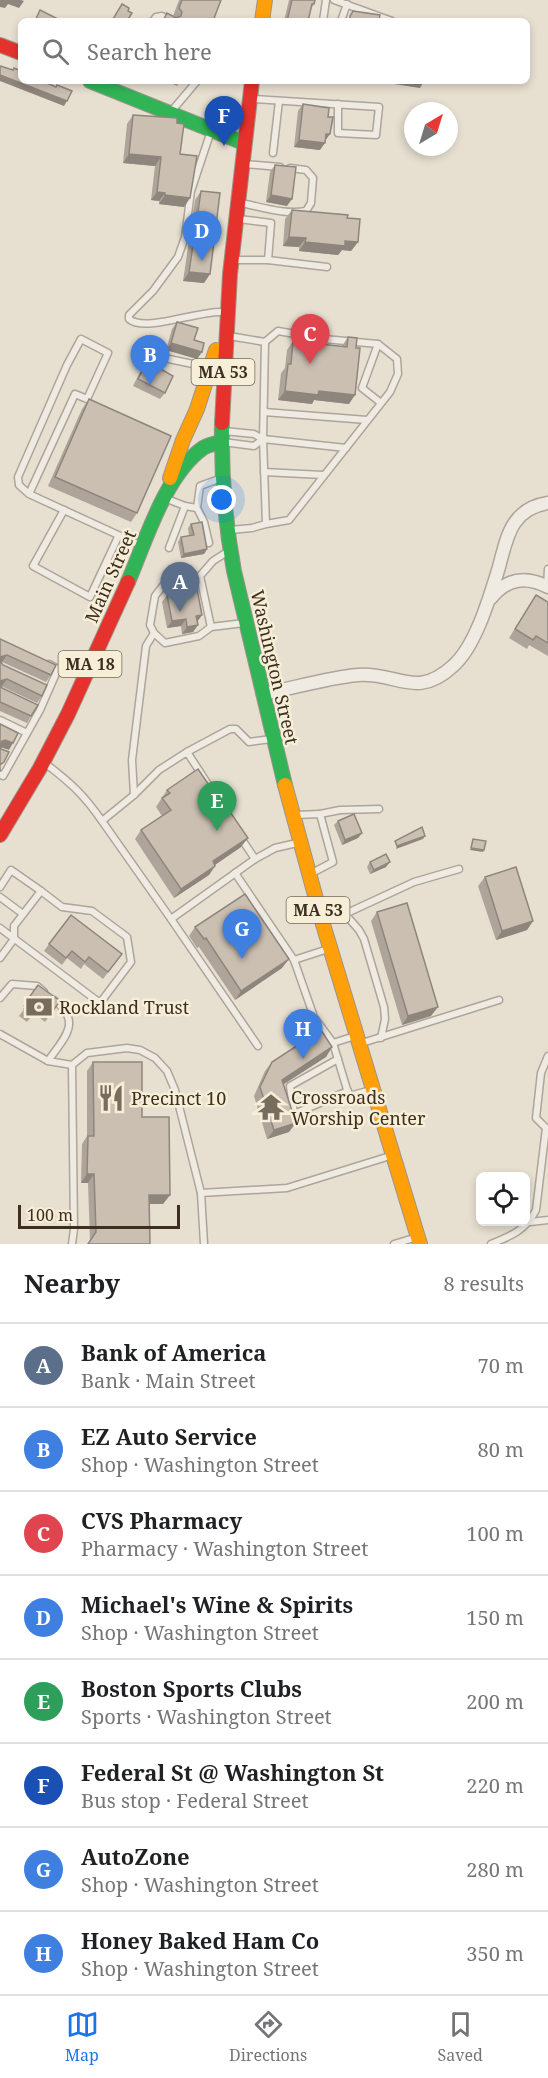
<!DOCTYPE html>
<html lang="en">
<head>
<meta charset="utf-8">
<style>
	:root { --surface:#fff; --page:#f2f2f2; --text:#202124; --muted:#757577; --line:#e0e0e0; --accent:#1a73e8 }
	body { margin:0; font-family:"Noto Serif",serif; background:var(--page); color:var(--text) }
	.controls { position:absolute; right:18px; bottom:18px; display:grid; overflow:hidden; border-radius:9px; box-shadow:0 3px 9px #0003 }
	.controls button { width:54px; height:54px; display:grid; place-items:center; padding:0; border:0; border-bottom:2px solid var(--line); background:var(--surface); color:var(--text); font:30px sans-serif }
	.compass { position:absolute; left:404px; top:102px; width:54px; height:54px; border-radius:50%; background:var(--surface); box-shadow:0 3px 9px #0003; rotate:38deg }
	.scale { position:absolute; left:18px; bottom:15px; width:162px; box-sizing:border-box; padding-left:6px; border:3px solid #3d2e20; border-top:0; font-size:16px; line-height:21px; white-space:nowrap; color:#3d2e20; -webkit-text-stroke:4px #f7eed8; paint-order:stroke }
	.you { position:absolute; left:222px; top:500px; width:21px; height:21px; margin:-15px; border:4px solid #fff; border-radius:50%; background:#1a73e8; box-shadow:0 0 0 9px #1a73e833 }
	.badge { display:grid; place-items:center; width:39px; height:39px; border-radius:50%; background:var(--accent); color:#fff; font-size:20px; font-weight:700 }
	.pin { position:absolute; translate:-50% -50px; filter:drop-shadow(0 2px 3px #0008) }
	.pin::after { content:''; position:absolute; top:32px; width:21px; height:18px; background:inherit; clip-path:polygon(0 0,100% 0,50% 100%) }
	.list { margin:0; padding:0; list-style:none }
	h2 { display:flex; justify-content:space-between; align-items:center; height:78px; margin:0; padding:0 24px; font-size:26px }
	h2 small { font-size:20px; font-weight:400; color:var(--muted) }
	.list li { display:grid; grid-template-columns:39px 1fr auto; gap:18px; align-items:center; box-sizing:border-box; height:84px; padding:0 24px; border-top:2px solid var(--line) }
	.list b { display:block; font-size:22px; white-space:nowrap }
	.list p { margin:0; font-size:20px; white-space:nowrap; color:var(--muted) }
	.list em { font-size:20px; font-style:normal; color:var(--muted) }
	.icon { flex:none; width:33px; height:33px; fill:none; stroke:currentColor; stroke-width:2; stroke-linecap:round; stroke-linejoin:round }
	.map { position:relative; flex:none; width:548px; height:1244px; overflow:hidden }
	.search { position:absolute; background:var(--surface); box-shadow:0 3px 9px #0003; left:18px; right:18px; top:18px; height:66px; display:flex; align-items:center; gap:15px; box-sizing:border-box; padding:0 21px; border-radius:9px; color:var(--muted); font-size:22px }
	.sheet { height:750px; background:var(--surface) }
	nav { display:flex; justify-content:space-around; align-items:center; box-sizing:border-box; height:84px; border-top:2px solid var(--line); background:var(--surface); font-size:16px; color:var(--muted) }
	nav a { display:grid; justify-items:center; gap:3px }
	nav .on { color:var(--accent) }
	.map>svg:first-child { display:block }
	.lines { fill:none; stroke-linecap:round; stroke-linejoin:round }
	.lane-casing { stroke:#ada599; stroke-width:9 }
	.street-casing { stroke:#ada599; stroke-width:15 }
	.fast-casing { stroke:#9c958a; stroke-width:16 }
	.slow-casing { stroke:#9c958a; stroke-width:16 }
	.jam-casing { stroke:#9c958a; stroke-width:16 }
	.lane { stroke:#efebe3; stroke-width:6 }
	.street { stroke:#efebe3; stroke-width:12 }
	.fast { stroke:#30b455; stroke-width:14 }
	.slow { stroke:#ff9f0a; stroke-width:14 }
	.jam { stroke:#e5322d; stroke-width:14 }
	.wall { fill:#afa499 }
	.shaded-wall { fill:#8e867d }
	.building { fill:#cbbfb2; stroke:#8e867d; stroke-width:1.5 }
	.labels { text-anchor:middle; dominant-baseline:central; stroke-width:5; stroke-linejoin:round; paint-order:stroke }
	.shield { fill:#f7eed8; stroke:#756857; stroke-width:1.5 }
	.shield-label { font-size:16px; font-weight:bold; fill:#3d2e20 }
	.street-label { font-size:18px; fill:#3d2e20; stroke:#f7eed8 }
	.poi-label { font-size:18px; fill:#3d2e20; stroke:#f7eed8; text-anchor:start }
</style>
</head>
<body>
<div class="map">
<svg width="548" height="1244" viewBox="0 0 548 1244">
	<rect width="100%" height="100%" fill="#e7e0d1"/>
	<g class="lines">
		<defs>
			<g id="lane">
				<path d="M334,0l58,21"/>
				<path d="M153,21l3,-4 6,-1 9,5"/>
				<path d="M323,21l3,-21"/>
				<path d="M341,21l6,-17"/>
				<path d="M253,99l126,8 -3,28 -38,-2v-29"/>
				<path d="M170,113l27,-32"/>
				<path d="M211,131l-20,60 -6,46 -7,20 -25,34 -24,24v4c16,14 70,-9 94,-7"/>
				<path d="M273,153l6,-52"/>
				<path d="M245,164l35,3"/>
				<path d="M241,203c21,4 44,12 65,8l5,-8 2,-25 -7,-8 -16,-2"/>
				<path d="M234,260h34l3,-37 -32,-4"/>
				<path d="M268,260l59,7"/>
				<path d="M229,336l36,6 13,-11 46,8 54,5 19,15 1,15 -8,18 -101,128 -23,4"/>
				<path d="M378,344l-16,44 19,15"/>
				<path d="M152,353l17,6 38,8"/>
				<path d="M264,412l103,8"/>
				<path d="M224,431l30,3 9,5 83,9"/>
				<path d="M223,442l31,4 9,-7"/>
				<path d="M264,472l59,3"/>
				<path d="M29,494l46,-100 12,5 21,-46 -27,-14 -14,26 -49,112 1,8 10,9 111,51"/>
				<path d="M167,499l18,7 12,2 3,-22 19,-7"/>
				<path d="M197,508l7,14 5,21"/>
				<path d="M64,510l-31,56 57,31 28,-60"/>
				<path d="M230,530l22,-2 14,-4 -3,-85 2,-97"/>
				<path d="M169,548l16,-42"/>
				<path d="M227,552l-14,9 -13,15 11,51 33,-4"/>
				<path d="M200,576l-35,7 -10,13 -5,29 4,8 11,10 34,-7 12,-9"/>
				<path d="M547,586l1,-17"/>
				<path d="M0,720l27,13"/>
				<path d="M187,752l43,-23h6l13,13 22,-3"/>
				<path d="M46,764c25,19 38,31 56,57l32,-26 25,-25 28,-18 35,54"/>
				<path d="M0,774l3,2 37,-66 18,-41 -9,-5"/>
				<path d="M134,795l-2,-35 14,-114 8,-13"/>
				<path d="M320,814l20,-4 39,-1"/>
				<path d="M296,815l24,-1 13,48 -21,11"/>
				<path d="M102,821l69,98 84,-60"/>
				<path d="M241,838l14,21 20,-11 22,-5"/>
				<path d="M235,873l59,87 34,-11"/>
				<path d="M0,887l11,-17 30,21"/>
				<path d="M0,897l23,17"/>
				<path d="M345,914l14,16 5,9 20,68 1,12 -4,19"/>
				<path d="M171,919l87,127"/>
				<path d="M325,920l20,-6 69,-32 45,-13"/>
				<path d="M0,928l100,75 31,-41 -4,-25 -35,-26 -30,-4 -21,-16 -27,35v13l-14,19"/>
				<path d="M294,960l20,57 19,26 22,-7"/>
				<path d="M0,998l12,-14 25,2 7,6"/>
				<path d="M0,1034l48,27 24,4 15,-12 40,-5 13,2 15,8 12,13 8,19 26,103 3,51"/>
				<path d="M333,1043l16,53 22,-6"/>
				<path d="M362,1043l137,-43"/>
				<path d="M338,1059l-48,27 4,28 54,-23"/>
				<path d="M48,1061c16,-23 35,-39 6,-61"/>
				<path d="M546,1128l-10,-10 5,-45 7,-17"/>
				<path d="M201,1193l86,-5 103,-32"/>
				<path d="M530,1222l18,-2"/>
				<path d="M72,1244l2,-15 -2,-164"/>
				<path d="M394,1244l20,-6"/>
				<path d="M491,1244c20,-8 35,-14 45,-34l10,-82h2"/>
			</g>
			<g id="street">
				<path d="M491,598c16,-20 35,-22 57,-11"/>
				<path d="M263,694c31,-6 63,-16 95,-19 40,-3 58,25 95,-9 23,-20 37,-70 46,-99 8,-30 12,-58 49,-64"/>
			</g>
			<g id="fast">
				<path d="M90,81l154,62"/>
				<path d="M222,423c-1,50 3,99 12,148l51,214"/>
				<path d="M128,582c18,-42 37,-107 75,-134 4,-3 11,-4 17,-6"/>
			</g>
			<g id="slow">
				<path d="M262,21l3,-21"/>
				<path d="M170,478l13,-38 14,-31 19,-59"/>
				<path d="M285,785l37,136 98,323"/>
			</g>
			<g id="jam">
				<path d="M0,45l21,8"/>
				<path d="M222,423l8,-149 22,-193"/>
				<path d="M0,835l40,-67 28,-54 60,-132"/>
			</g>
		</defs>
		<!-- lane casing -->
		<use href="#lane" class="lane-casing"/>
		<!-- street casing -->
		<use href="#street" class="street-casing"/>
		<!-- fast casing -->
		<use href="#fast" class="fast-casing"/>
		<!-- slow casing -->
		<use href="#slow" class="slow-casing"/>
		<!-- jam casing -->
		<use href="#jam" class="jam-casing"/>
		<!-- lane -->
		<use href="#lane" class="lane"/>
		<!-- street -->
		<use href="#street" class="street"/>
		<!-- fast -->
		<use href="#fast" class="fast"/>
		<!-- slow -->
		<use href="#slow" class="slow"/>
		<!-- jam -->
		<use href="#jam" class="jam"/>
	</g>
	<!-- wall -->
	<g class="wall">
		<path d="M179,0h42l-8,21h-51l5,-8 6,3z"/>
		<path d="M289,0h26l-1,4 -4,6 -2,11h-24z"/>
		<path d="M167,81h13l-3,5z"/>
		<path d="M303,104l22,37 -5,9 -26,-3 4,-36z"/>
		<path d="M133,115l44,8 3,31 10,44 -6,9 -25,-3v-3l-8,-1 4,-34 -32,-3 4,-39z"/>
		<path d="M275,165l12,41 -21,-4 4,-30z"/>
		<path d="M201,191l9,83 -6,9 -21,-2 12,-81z"/>
		<path d="M292,210l55,8 11,24 -7,9 -9,-1 -4,5 -39,-4v-4l-16,-1 2,-27z"/>
		<path d="M177,322l17,18 8,12 -5,7 -31,-9 6,-21z"/>
		<path d="M348,337l1,67 -35,-4 -2,4 -34,-4 3,-27 4,-5 2,-18 6,-9 49,5z"/>
		<path d="M147,361l18,32 -5,6 -27,-13 9,-18z"/>
		<path d="M89,399l48,114 -6,9 -83,-36 34,-77z"/>
		<path d="M191,524l16,25 -3,5 -23,4 -3,-16 3,-5 8,-1 -1,-8z"/>
		<path d="M167,595l35,20 -5,7 1,3 -5,7 -11,2 -1,-8 -14,2 -5,-26z"/>
		<path d="M536,595l12,7v54l-19,-11 -2,4 -18,-11z"/>
		<path d="M0,639l51,36 -5,7 -44,-20 -1,1 41,33 -5,7 -36,-17 30,30 -4,7 -27,-12z"/>
		<path d="M209,785l-2,3 34,59 -26,18v1l-6,9 -35,23 -39,-59 6,-9 21,-14 -6,-9 11,-17z"/>
		<path d="M338,821l24,12 -4,5 -16,7 -8,-20z"/>
		<path d="M370,862l16,5 -16,7 -3,-7z"/>
		<path d="M485,877l48,44 -6,9 -31,10 -18,-54z"/>
		<path d="M377,912l54,104 -29,9 -31,-104z"/>
		<path d="M195,927l87,41 -47,32 -36,-53 -2,1 -8,-12z"/>
		<path d="M49,944l73,10 -19,25 -19,-15 -3,5 -14,-11 -5,7 -18,-14z"/>
		<path d="M38,985l22,16 -15,21 -11,-9 -7,9 -8,-6 6,-8 -2,-2z"/>
		<path d="M332,1047l-6,10 -42,27 5,48 -22,7 -13,-43 11,-25 7,-9z"/>
		<path d="M93,1062l49,55 28,78 -7,9h-14l1,40h-63l3,-3 -2,-58h-7l1,-39 5,-8v-65z"/>
	</g>
	<!-- shaded-wall -->
	<g class="shaded-wall">
		<path d="M0,0h21l3,1 -5,7 -11,-4 -3,4 -5,-1z"/>
		<path d="M0,75l67,26 -3,5 -64,-25z"/>
		<path d="M375,81h49l-4,7z"/>
		<path d="M326,134h4l-5,7h-4z"/>
		<path d="M299,140l26,3 -5,7 -26,-3z"/>
		<path d="M129,154l32,3 -6,9 -32,-3z"/>
		<path d="M157,192l8,1 -6,8 -8,-1z"/>
		<path d="M165,195l25,3 -6,9 -25,-3z"/>
		<path d="M271,195l21,4 -5,7 -21,-4z"/>
		<path d="M289,237l17,1 -7,9 -16,-1z"/>
		<path d="M345,241l13,1 -7,9 -9,-1 -4,5 -39,-4 6,-9z"/>
		<path d="M189,272l21,2 -6,9 -21,-2z"/>
		<path d="M171,343l31,9 -5,7 -31,-9z"/>
		<path d="M285,391h34l36,4 -6,9 -35,-4 -2,4 -34,-4z"/>
		<path d="M207,549l-3,5 -23,4 3,-4z"/>
		<path d="M202,615l-5,7 -1,-6z"/>
		<path d="M186,619l-5,7 -14,2 5,-7z"/>
		<path d="M198,625l-5,7 -11,2 5,-7z"/>
		<path d="M7,655l-5,7 -2,1v-5z"/>
		<path d="M7,679l-5,7 -2,1v-5z"/>
		<path d="M5,740l8,3 -4,7 -9,-3v-4z"/>
		<path d="M362,833l-4,5 -16,7 3,-5z"/>
		<path d="M425,836l-2,3 -27,10 1,-3z"/>
		<path d="M248,838l-7,9 -35,24 7,-10z"/>
		<path d="M471,848l13,2 -1,2 -13,-2z"/>
		<path d="M390,862l-4,5 -16,7 4,-4z"/>
		<path d="M215,866l-6,9 -35,23 7,-9z"/>
		<path d="M533,921l-6,9 -31,10 6,-9z"/>
		<path d="M289,959l-7,9 -47,32 6,-9z"/>
		<path d="M438,1007l-7,9 -29,9 6,-9z"/>
		<path d="M332,1047l-6,10 -50,32 6,-9z"/>
		<path d="M296,1123l-7,9 -22,7 7,-9z"/>
		<path d="M87,1174h7l-6,9h-7z"/>
		<path d="M149,1195h21l-7,9h-20z"/>
	</g>
	<!-- building -->
	<g class="building">
		<path d="M182,0h39l-8,21h-50l4,-8 9,5 5,-2 1,-4 -3,-4z"/>
		<path d="M292,0h23l-1,4h-2l-4,17h-21z"/>
		<path d="M122,4l7,4 -1,3 4,2 -5,8 -4,-2 -1,2h-6l-3,-2z"/>
		<path d="M40,10l18,9 -1,2h-22z"/>
		<path d="M353,11l27,4 -1,6h-29v-5z"/>
		<path d="M0,66l13,4 1,-2 7,3v10h21l14,6 1,-2 15,6 -5,10 -67,-26z"/>
		<path d="M303,104l26,4 -1,9h5l-3,17h-4l-1,9 -26,-3z"/>
		<path d="M133,115l44,3v5l7,1 -4,30 17,2 -7,42 -25,-3v-2l-8,-1 4,-35 -32,-3z"/>
		<path d="M275,165l21,2 -4,32 -21,-4z"/>
		<path d="M201,191l19,2 -10,81 -21,-2z"/>
		<path d="M292,210l56,5 -1,3 13,1 -2,23 -13,-1v5l-40,-4 1,-4 -17,-1z"/>
		<path d="M177,322l21,6 -4,12 10,3 -2,9 -31,-9z"/>
		<path d="M348,337l9,1 -1,10h4l-5,47 -36,-4 -1,4 -33,-4 3,-27h3l2,-23 54,6z"/>
		<path d="M147,361l26,15 -8,17 -27,-14z"/>
		<path d="M89,399l82,37 -34,77 -82,-36z"/>
		<path d="M202,522l5,27 -23,5 -3,-17 13,-2 -3,-11z"/>
		<path d="M197,589l5,26 -6,1 2,9 -11,2 -1,-8 -14,2 -5,-26z"/>
		<path d="M536,595l12,7v41l-12,-7 -3,4 -18,-11z"/>
		<path d="M0,639l56,26 -5,10 -44,-20 -7,2v3z"/>
		<path d="M0,661l3,4 44,20 -5,11 -35,-17 -7,2v3z"/>
		<path d="M0,685l2,3 36,17 -7,11 -31,-14z"/>
		<path d="M0,724l18,9 -5,10 -8,-3 -5,2 1,7 8,3 -5,10 -4,3v7z"/>
		<path d="M198,769l11,16 -3,2 9,14 5,-4 28,41 -35,23 2,5 -34,23 -40,-59 30,-20 -9,-12 8,-5 -3,-3z"/>
		<path d="M354,814l8,19 -17,7 -7,-19z"/>
		<path d="M422,827l3,9 -28,10 -2,-5z"/>
		<path d="M473,839l13,2 -2,9 -13,-2z"/>
		<path d="M386,854l4,8 -16,8 -4,-8z"/>
		<path d="M516,867l17,54 -31,10 -17,-54z"/>
		<path d="M245,894l44,65 -48,32 -35,-53 -2,1 -9,-12z"/>
		<path d="M407,903l31,104 -30,9 -31,-104z"/>
		<path d="M71,915l51,39 -14,18 -19,-15 -4,5 -13,-11 -6,7 -17,-14z"/>
		<path d="M38,985l22,16 -10,14 -11,-9 -7,9 -8,-6 7,-8 -3,-2z"/>
		<path d="M321,1030l11,17 -50,33 14,43 -22,7 -14,-43 12,-25z"/>
		<path d="M93,1062h49v55h27l1,78h-21l1,49h-62l8,-12 -2,-58h-7l1,-38h6z"/>
	</g>
	<!-- icons -->
	<defs>
		<symbol id="bank-bare" viewBox="-9 -9 18 18"><path d="M-6-4H6V4H-6ZM0-2.3a2.3 2.3 0 1 0 0 4.6a2.3 2.3 0 1 0 0-4.6Z" fill="#786c5e" stroke="#f7eed8" stroke-width="2.5" paint-order="stroke"/></symbol>
		<symbol id="restaurant-bare" viewBox="-9 -9 18 18"><path d="M-5-6h1v4h1v-4h1v4h1v-4h1v5L-1.5 .5V6h-2V.5L-5-1ZM5-6V6H3V1.5H1.5Q1.5-4 5-6Z" fill="#786c5e" stroke="#f7eed8" stroke-width="2.5" paint-order="stroke"/></symbol>
		<symbol id="temple-bare" viewBox="-9 -9 18 18"><path d="M0-6L5-2H3V0L6.5 2.5H4V6H1.5V3h-3V6H-4V2.5H-6.5L-3 0V-2H-5Z" fill="#786c5e" stroke="#f7eed8" stroke-width="2.5" paint-order="stroke"/></symbol>
	</defs>
	<g fill-rule="evenodd">
		<use href="#bank-bare" x="20" y="988" width="38" height="38"/>
		<use href="#restaurant-bare" x="92" y="1079" width="38" height="38"/>
		<use href="#temple-bare" x="252" y="1088" width="38" height="38"/>
	</g>
	<g class="labels">
		<!-- shield labels -->
		<g class="shield">
			<rect x="191.5" y="359" width="63" height="26" rx="4.5"/>
			<rect x="58.5" y="651" width="63" height="26" rx="4.5"/>
			<rect x="286.5" y="897" width="63" height="26" rx="4.5"/>
		</g>
		<g class="shield-label">
			<text x="223" y="372">MA 53</text>
			<text x="90" y="664">MA 18</text>
			<text x="318" y="910">MA 53</text>
		</g>
		<!-- street labels -->
		<g class="street-label">
			<text transform="translate(110 576) rotate(-66)">Main Street</text>
			<text transform="translate(275 667) rotate(77)">Washington Street</text>
		</g>
		<!-- poi labels -->
		<g class="poi-label">
			<text x="59" y="1007">Rockland Trust</text>
			<text x="291" y="1097">Crossroads<tspan x="291" dy="21">Worship Center</tspan></text>
			<text x="131" y="1098">Precinct 10</text>
		</g>
	</g>
</svg>
<div class="controls">
<button><svg class="icon" aria-label="locate" viewBox="0 0 24 24"><circle cx="12" cy="12" r="6"/><path d="M12 2v4M12 18v4M2 12h4M18 12h4"/></svg></button>
</div>
<svg class="compass" viewBox="-18 -18 36 36"><path d="M0-13l5 13h-10z" fill="#e53935"/><path d="M0 13l5-13h-10z" fill="#757577"/></svg>
<div class="scale">100 m</div>
<div class="you"></div>
<div class="pin badge" style="left:180px;top:612px;background:#5c6f8a">A</div>
<div class="pin badge" style="left:150px;top:385px;background:#3f7fe0">B</div>
<div class="pin badge" style="left:310px;top:364px;background:#e0444e">C</div>
<div class="pin badge" style="left:202px;top:261px;background:#3f7fe0">D</div>
<div class="pin badge" style="left:217px;top:831px;background:#2e9e5b">E</div>
<div class="pin badge" style="left:224px;top:146px;background:#1a4fb4">F</div>
<div class="pin badge" style="left:242px;top:959px;background:#3f7fe0">G</div>
<div class="pin badge" style="left:303px;top:1059px;background:#3f7fe0">H</div>
<div class="search"><svg class="icon" aria-label="search" viewBox="0 0 24 24"><circle cx="10" cy="10" r="6"/><path d="M15 15l6 6"/></svg>Search here</div>
</div>
<section class="sheet">
<h2>Nearby<small>8 results</small></h2>
<ul class="list">
<li><span class="badge" style="background:#5c6f8a">A</span><div><b>Bank of America</b><p>Bank · Main Street</p></div><em>70 m</em></li>
<li><span class="badge" style="background:#3f7fe0">B</span><div><b>EZ Auto Service</b><p>Shop · Washington Street</p></div><em>80 m</em></li>
<li><span class="badge" style="background:#e0444e">C</span><div><b>CVS Pharmacy</b><p>Pharmacy · Washington Street</p></div><em>100 m</em></li>
<li><span class="badge" style="background:#3f7fe0">D</span><div><b>Michael's Wine &amp; Spirits</b><p>Shop · Washington Street</p></div><em>150 m</em></li>
<li><span class="badge" style="background:#2e9e5b">E</span><div><b>Boston Sports Clubs</b><p>Sports · Washington Street</p></div><em>200 m</em></li>
<li><span class="badge" style="background:#1a4fb4">F</span><div><b>Federal St @ Washington St</b><p>Bus stop · Federal Street</p></div><em>220 m</em></li>
<li><span class="badge" style="background:#3f7fe0">G</span><div><b>AutoZone</b><p>Shop · Washington Street</p></div><em>280 m</em></li>
<li><span class="badge" style="background:#3f7fe0">H</span><div><b>Honey Baked Ham Co</b><p>Shop · Washington Street</p></div><em>350 m</em></li>
</ul>
</section>
<nav>
<a class="on"><svg class="icon" aria-label="map" viewBox="0 0 24 24"><path d="M3 6l6-2 6 2 6-2v14l-6 2-6-2-6 2zM9 4v14M15 6v14"/></svg>Map</a>
<a><svg class="icon" aria-label="directions" viewBox="0 0 24 24"><path d="M12 3l9 9-9 9-9-9zM9 14v-3h6M13 9l2 2-2 2"/></svg>Directions</a>
<a><svg class="icon" aria-label="saved" viewBox="0 0 24 24"><path d="M7 4h10v16l-5-4-5 4z"/></svg>Saved</a>
</nav>
</body>
</html>
